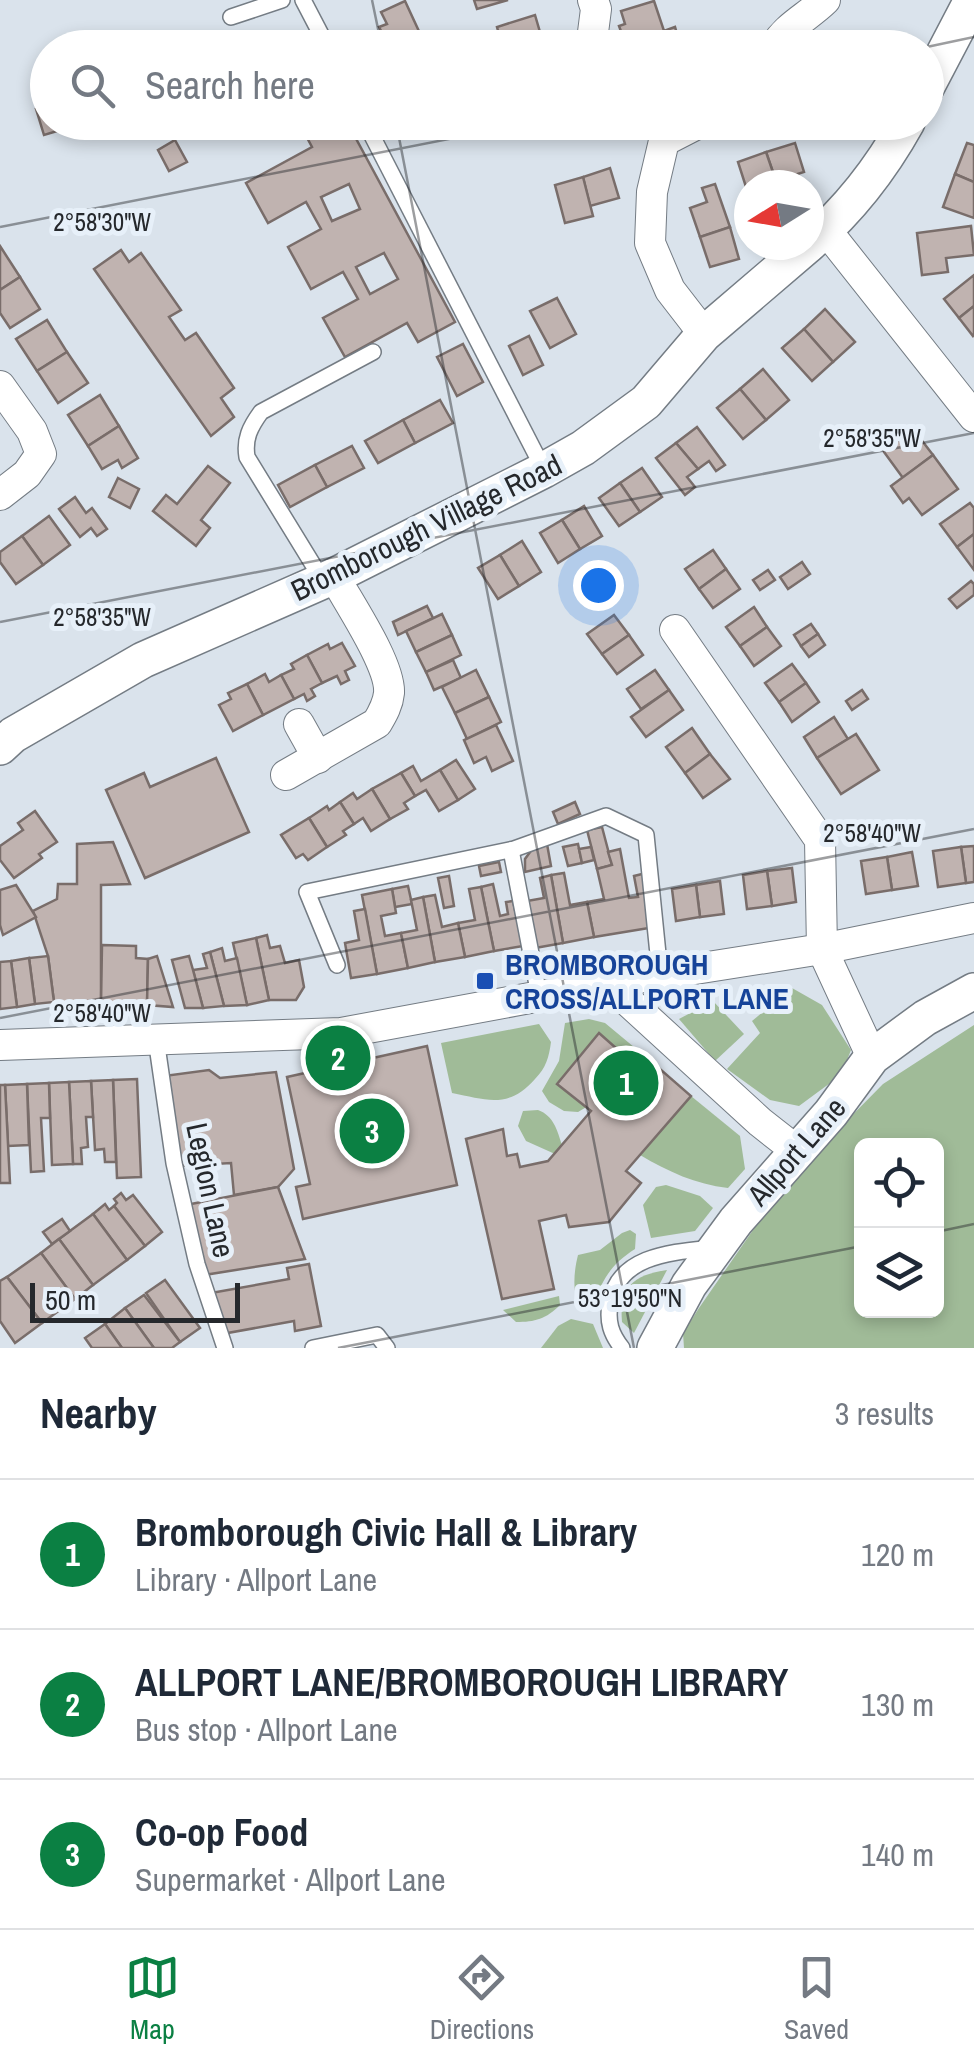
<!DOCTYPE html>
<html lang="en">
<head>
<meta charset="utf-8">
<style>
	:root { --surface:#fff; --page:#f6f6f7; --text:#1f2937; --muted:#747a83; --line:#e0e1e3; --accent:#0b8043 }
	body { margin:0; font-family:"Archivo Narrow",sans-serif; background:var(--page); color:var(--text) }
	.controls { position:absolute; right:30px; bottom:30px; display:grid; overflow:hidden; border-radius:15px; box-shadow:0 5px 15px #0003 }
	.controls button { width:90px; height:90px; display:grid; place-items:center; padding:0; border:0; border-bottom:2px solid var(--line); background:var(--surface); color:var(--text); font:50px sans-serif }
	.compass { position:absolute; left:734px; top:170px; width:90px; height:90px; border-radius:50%; background:var(--surface); box-shadow:0 5px 15px #0003; rotate:259deg }
	.scale { position:absolute; left:30px; bottom:25px; width:210px; box-sizing:border-box; padding-left:10px; border:5px solid #25282c; border-top:0; font-size:28px; line-height:35px; white-space:nowrap; color:#25282c; -webkit-text-stroke:8px #e7f0f9; paint-order:stroke }
	.you { position:absolute; left:598px; top:585px; width:35px; height:35px; margin:-25px; border:8px solid #fff; border-radius:50%; background:#1a73e8; box-shadow:0 0 0 15px #1a73e833 }
	.badge { display:grid; place-items:center; width:65px; height:65px; border-radius:50%; background:var(--accent); color:#fff; font-size:32px; font-weight:700 }
	.pin { position:absolute; translate:-50% -50%; border:5px solid #fff; box-shadow:0 2px 10px #0006 }
	.list { margin:0; padding:0; list-style:none }
	h2 { display:flex; justify-content:space-between; align-items:center; height:130px; margin:0; padding:0 40px; font-size:42px }
	h2 small { font-size:32px; font-weight:400; color:var(--muted) }
	.list li { display:grid; grid-template-columns:65px 1fr auto; gap:30px; align-items:center; box-sizing:border-box; height:150px; padding:0 40px; border-top:2px solid var(--line) }
	.list b { display:block; font-size:38px; white-space:nowrap }
	.list p { margin:0; font-size:32px; white-space:nowrap; color:var(--muted) }
	.list em { font-size:32px; font-style:normal; color:var(--muted) }
	.icon { flex:none; width:55px; height:55px; fill:none; stroke:currentColor; stroke-width:2; stroke-linecap:round; stroke-linejoin:round }
	.map { position:relative; flex:none; width:974px; height:1348px; overflow:hidden }
	.search { position:absolute; background:var(--surface); box-shadow:0 5px 15px #0003; left:30px; right:30px; top:30px; height:110px; display:flex; align-items:center; gap:25px; box-sizing:border-box; padding:0 35px; border-radius:55px; color:var(--muted); font-size:38px }
	.sheet { height:580px; background:var(--surface) }
	nav { display:flex; justify-content:space-around; align-items:center; box-sizing:border-box; height:140px; border-top:2px solid var(--line); background:var(--surface); font-size:28px; color:var(--muted) }
	nav a { display:grid; justify-items:center; gap:5px }
	nav .on { color:var(--accent) }
	.map>svg:first-child { display:block }
	.green { fill:#a0bb98; fill-rule:evenodd }
	.building { fill:#c0b3b0; stroke:#796d6a; stroke-width:2.5; fill-rule:evenodd }
	.lines { fill:none; stroke-linecap:round; stroke-linejoin:round }
	.service-casing { stroke:#747c84; stroke-width:18 }
	.minor-casing { stroke:#747c84; stroke-width:32 }
	.tertiary-casing { stroke:#747c84; stroke-width:38 }
	.service { stroke:#fff; stroke-width:15 }
	.minor { stroke:#fff; stroke-width:30 }
	.tertiary { stroke:#fff; stroke-width:35 }
	.ticks { fill:none; stroke:#25282c; stroke-width:2.5; stroke-opacity:0.45 }
	.transit-dot { fill:#1a4fb4; stroke:#e7f0f9; stroke-width:4 }
	.labels { text-anchor:middle; dominant-baseline:central; stroke-width:10; stroke-linejoin:round; paint-order:stroke }
	.street-label { font-size:30px; fill:#25282c; stroke:#e7f0f9 }
	.transit-label { font-size:30px; font-weight:bold; fill:#164399; stroke:#e7f0f9; text-anchor:start }
	.ticks-label { font-size:25px; text-anchor:middle; fill:#25282c; stroke:#e7f0f9; stroke-width:10; stroke-linejoin:round; paint-order:stroke }
</style>
</head>
<body>
<div class="map">
<svg width="974" height="1348" viewBox="0 0 974 1348">
	<rect width="100%" height="100%" fill="#dae3ec"/>
	<!-- green -->
	<g class="green">
		<path d="M792,988l30,17 29,45 -10,25 -42,31 -29,-6 -43,-31 33,-36 -8,-12z"/>
		<path d="M713,1001l31,33 -29,27 -36,-42z"/>
		<path d="M589,1019l16,4 47,39 -8,11 -66,39 -14,-1 -15,-9 -7,-11 17,-30 6,-38z"/>
		<path d="M539,1024l12,18c-2,15 -5,26 -16,37 -26,30 -48,21 -83,14l-11,-50z"/>
		<path d="M974,1025v323h-290l-1,-15 16,-25 61,-88 59,-71 64,-65zM862,1146h74v164h-74z"/>
		<path d="M691,1096l49,40 5,33 -17,19c-33,-4 -59,-16 -88,-33z"/>
		<path d="M538,1110c16,6 19,20 24,35l-7,9 -29,-13 -8,-15 5,-15z"/>
		<path d="M666,1185l34,11 13,12 -18,23 -44,7 -8,-33 13,-18z"/>
		<path d="M630,1230l6,4 -1,15c-25,16 -32,30 -42,56l-11,3c-11,-13 -8,-37 -4,-53l22,-5 22,-17z"/>
		<path d="M667,1270l-33,63 -12,-11c-3,-35 11,-47 45,-52z"/>
		<path d="M559,1296l1,9c-14,14 -25,17 -44,17l-13,-12z"/>
		<path d="M571,1319l22,5 10,24h-62l17,-22z"/>
	</g>
	<!-- building -->
	<g class="building">
		<path d="M474,0h34l-31,9z"/>
		<path d="M405,1l18,39 -16,8h-7l-6,-12 -8,4 -7,-13 8,-3 -6,-12z"/>
		<path d="M654,1l10,30 11,-4 6,21h-37l-2,-6 -10,4 -5,-14 -5,2 -3,-8 6,-2 -4,-13z"/>
		<path d="M535,15l7,24 -27,9h-12l-6,-21z"/>
		<path d="M48,106v16l36,1 -40,12 -8,-26z"/>
		<path d="M322,122h25l108,200 -37,20 -11,-19 -62,34 -22,-39 35,-19 -15,-27 -32,17 -23,-42 33,-18 -15,-27 -38,21 -22,-40 66,-36 -8,-15zM349,184l11,25 -28,12 -11,-24zM384,253l14,26 -28,15 -14,-27z"/>
		<path d="M537,122h31l2,7 -29,9z"/>
		<path d="M175,140l12,22 -18,9 -11,-21z"/>
		<path d="M795,143l9,29 -28,9 -10,-29z"/>
		<path d="M967,143l7,2v37l-19,-8z"/>
		<path d="M766,152l10,29 -12,4h-15l-2,5 -9,-28z"/>
		<path d="M610,168l9,30 -29,8 -7,-29z"/>
		<path d="M955,174l19,8v36l-31,-11z"/>
		<path d="M583,177l10,39 -28,7 -10,-38z"/>
		<path d="M715,184l15,43 -30,10 -10,-29 17,-6 -5,-14z"/>
		<path d="M971,226l3,29 -28,3 2,14 -26,3 -5,-42z"/>
		<path d="M730,227l9,32 -29,8 -10,-30z"/>
		<path d="M0,246l20,31 -20,13z"/>
		<path d="M121,250l8,12 12,-9 40,57 -12,7 16,23 11,-7 38,55 -13,10 13,19 -23,19 -117,-167z"/>
		<path d="M974,275v31l-15,12 -15,-19z"/>
		<path d="M20,277l20,32 -30,19 -10,-15v-23z"/>
		<path d="M557,298l19,36 -26,14 -20,-37z"/>
		<path d="M974,306v29l-1,1 -14,-18z"/>
		<path d="M825,309l30,33 -22,20 -29,-33z"/>
		<path d="M47,320l20,32 -30,19 -21,-32z"/>
		<path d="M804,329l29,33 -21,19 -30,-33z"/>
		<path d="M529,336l14,29 -20,10 -14,-29z"/>
		<path d="M463,344l20,38 -26,14 -20,-39z"/>
		<path d="M67,352l21,31 -30,20 -21,-32z"/>
		<path d="M763,369l26,31 -23,20 -26,-31z"/>
		<path d="M740,389l26,31 -23,19 -26,-31z"/>
		<path d="M100,395l19,31 -31,20 -20,-31z"/>
		<path d="M440,400l13,23 -38,20 -12,-23z"/>
		<path d="M403,420l12,23 -37,20 -13,-22z"/>
		<path d="M119,426l19,32 -16,10 -4,-8 -16,9 -14,-23z"/>
		<path d="M697,427l28,38 -9,6 -7,-10 -11,8 -22,-26z"/>
		<path d="M913,429l20,26 -30,23 -19,-26z"/>
		<path d="M676,443l22,26 -11,8 8,10 -10,8 -29,-37z"/>
		<path d="M352,446l12,22 -37,19 -12,-22z"/>
		<path d="M933,455l25,34 -36,26 -13,-17 -6,5 -12,-17z"/>
		<path d="M315,465l12,22 -37,20 -12,-22z"/>
		<path d="M208,466l22,17 -29,37 9,8 -14,18 -43,-35 13,-16 11,9z"/>
		<path d="M642,468l20,29 -22,15 -20,-29z"/>
		<path d="M118,478l21,11 -9,19 -21,-11z"/>
		<path d="M620,483l20,29 -21,14 -20,-28z"/>
		<path d="M75,497l11,16 6,-5 15,21 -10,7 -6,-8 -11,9 -21,-28z"/>
		<path d="M970,503l4,5v26l-17,13 -17,-23z"/>
		<path d="M584,506l18,30 -22,13 -18,-29z"/>
		<path d="M49,516l21,29 -27,20 -21,-29z"/>
		<path d="M562,520l18,29 -22,14 -18,-30z"/>
		<path d="M974,534v36l-17,-23z"/>
		<path d="M22,536l21,29 -27,19 -16,-22v-10z"/>
		<path d="M522,541l19,31 -22,14 -19,-31z"/>
		<path d="M713,550l13,19 -27,20 -14,-20z"/>
		<path d="M500,555l19,31 -21,13 -20,-31z"/>
		<path d="M802,562l8,12 -22,15 -8,-12z"/>
		<path d="M726,569l14,20 -27,19 -14,-19z"/>
		<path d="M768,570l7,10 -15,10 -7,-10z"/>
		<path d="M971,581l3,3v11l-17,13 -8,-9z"/>
		<path d="M427,606l6,12 -35,17 -5,-13z"/>
		<path d="M754,607l13,20 -27,19 -14,-19z"/>
		<path d="M442,614l10,21 -36,17 -10,-21z"/>
		<path d="M614,615l15,20 -27,19 -15,-20z"/>
		<path d="M811,624l7,10 -17,12 -7,-11z"/>
		<path d="M767,627l14,19 -27,20 -14,-20z"/>
		<path d="M818,634l7,11 -16,12 -8,-11z"/>
		<path d="M452,635l9,20 -35,17 -10,-20z"/>
		<path d="M629,635l14,20 -26,19 -15,-20z"/>
		<path d="M342,643l13,23 -10,5 4,9 -8,4 -4,-8 -15,7 -15,-28 21,-11 2,5z"/>
		<path d="M307,655l15,28 -11,6 4,7 -8,5 -3,-7 -10,5 -13,-24 13,-6 -3,-5z"/>
		<path d="M453,660l8,18 -27,12 -8,-18z"/>
		<path d="M792,664l14,19 -27,19 -14,-19z"/>
		<path d="M476,670l13,27 -34,16 -13,-26z"/>
		<path d="M655,670l14,20 -28,19 -14,-20z"/>
		<path d="M265,674l4,8 12,-7 13,24 -31,16 -16,-31z"/>
		<path d="M806,683l13,19 -27,20 -13,-20z"/>
		<path d="M247,684l16,31 -30,16 -14,-26 12,-6 -3,-6z"/>
		<path d="M669,690l14,20 -37,27 -15,-20z"/>
		<path d="M862,690l6,9 -16,11 -6,-9z"/>
		<path d="M489,697l12,25 -34,17 -12,-26z"/>
		<path d="M834,717l14,22 -31,19 -13,-21z"/>
		<path d="M496,725l17,36 -21,10 -6,-14 -12,6 -10,-23z"/>
		<path d="M692,728l18,26 -25,19 -19,-26z"/>
		<path d="M856,734l23,36 -38,24 -24,-36z"/>
		<path d="M710,754l20,25 -27,19 -18,-25z"/>
		<path d="M216,758l33,74 -104,46 -39,-88 38,-17 6,14z"/>
		<path d="M456,760l19,29 -17,11 -18,-30z"/>
		<path d="M413,766l8,15 19,-11 18,30 -19,11 -13,-21 -11,6 -14,-23z"/>
		<path d="M401,773l14,23 -11,7 4,6 -18,10 -18,-30z"/>
		<path d="M372,789l18,30 -19,12 -8,-13 -9,6 -14,-22 13,-9 4,6z"/>
		<path d="M340,802l14,22 -11,7 3,4 -19,12 -18,-29 18,-12 2,4z"/>
		<path d="M575,802l5,12 -22,10 -5,-12z"/>
		<path d="M35,811l22,31 -18,12 3,4 -28,20 -14,-18v-14l23,-16 -5,-7z"/>
		<path d="M309,818l18,29 -19,13 -5,-6 -7,4 -15,-23z"/>
		<path d="M602,827l10,38 -15,4 -10,-39z"/>
		<path d="M113,842l17,42 -29,1v119l-47,-2 -6,-46 -15,-45 24,-12 1,-15h19v-40z"/>
		<path d="M547,844l4,22 -26,6v-13l8,-11z"/>
		<path d="M578,844l4,19 -14,3 -5,-19z"/>
		<path d="M974,846v36l-8,1 -5,-36z"/>
		<path d="M591,847l3,13 -12,3 -3,-14z"/>
		<path d="M961,847l5,36 -28,4 -5,-36z"/>
		<path d="M620,849l9,49 9,-1 -4,-21 12,-3 9,54 -61,10 -7,-35 17,-3 -7,-30 15,-4 -4,-13z"/>
		<path d="M912,852l6,34 -26,4 -5,-33z"/>
		<path d="M887,857l5,33 -26,4 -5,-33z"/>
		<path d="M499,862l2,10 -20,4 -2,-10z"/>
		<path d="M792,868l4,34 -24,4 -5,-35z"/>
		<path d="M767,871l5,35 -25,3 -4,-34z"/>
		<path d="M564,873l6,32 17,-3 7,35 -31,6 -12,-68z"/>
		<path d="M551,875l12,68 -28,5 -8,-47 17,-3 -4,-20z"/>
		<path d="M449,876l5,30 -10,2 -6,-30z"/>
		<path d="M720,881l4,33 -24,3 -4,-32z"/>
		<path d="M493,884l7,32 8,-2 -2,-12 7,-1 10,45 -29,5 -13,-64z"/>
		<path d="M16,885l20,32 -33,18 -3,-10v-35z"/>
		<path d="M696,885l4,32 -24,4 -4,-32z"/>
		<path d="M408,886l4,18 -17,3 -3,-18z"/>
		<path d="M481,887l13,64 -29,6 -7,-34 17,-3 -6,-31z"/>
		<path d="M392,889l4,24 -15,3 4,20 16,-3 7,35 -31,6 -15,-79z"/>
		<path d="M435,895l7,32 16,-4 7,34 -30,5 -12,-65z"/>
		<path d="M423,897l12,65 -27,6 -7,-35 16,-3 -6,-30z"/>
		<path d="M365,909l12,65 -26,4 -6,-35 14,-3 -5,-29z"/>
		<path d="M267,935l3,13 10,-2 5,17 14,-3 5,27 -8,13h-27l-13,-62z"/>
		<path d="M256,938l13,62 -22,5 -14,-62z"/>
		<path d="M102,945l34,1v12l12,1 -1,46 -46,-1z"/>
		<path d="M222,948l3,13 12,-3 10,47 -23,1 -14,-54z"/>
		<path d="M210,952l14,54 -21,2 -10,-38 14,-2 -4,-14z"/>
		<path d="M48,956l6,46 -19,2 -6,-46z"/>
		<path d="M157,956l16,51 -26,-2 1,-46z"/>
		<path d="M189,956l4,14 10,38h-18l-13,-48z"/>
		<path d="M29,958l6,46 -18,3 -6,-46z"/>
		<path d="M11,961l6,46 -17,2v-47z"/>
		<path d="M599,1033l45,40 8,-11 39,34 -65,75 15,12 -32,39 -40,5 -3,-12 -27,6 15,68 -52,10 -36,-160 37,-10 4,27 10,-2 3,13 28,-6 43,-50 -34,-27z"/>
		<path d="M427,1046l30,139 -154,34 -7,-32 14,-3 -23,-107z"/>
		<path d="M209,1070l11,8 56,-6 18,97 -16,18 -44,8 -3,-32 -52,3 -15,-90z"/>
		<path d="M137,1079l4,98 -24,1 -4,-98z"/>
		<path d="M113,1080l3,82h-11l-1,-13 -9,1 -4,-69z"/>
		<path d="M91,1081l2,36h-7l2,30 -7,1 1,16h-9l-4,-82z"/>
		<path d="M69,1082l4,82 -21,1 -3,-82z"/>
		<path d="M49,1083l1,35h-9l3,53 -13,1 -4,-88z"/>
		<path d="M27,1084l2,61 -21,1 -3,-61z"/>
		<path d="M0,1085h5l5,98h-10z"/>
		<path d="M278,1187l27,72 -101,16 -18,-70z"/>
		<path d="M121,1193l5,7 7,-5 29,37 -17,14 -31,-40 3,-3 -3,-4z"/>
		<path d="M105,1204l4,6 5,-4 31,40 -18,14 -34,-46z"/>
		<path d="M93,1214l34,46 -34,25 -34,-46z"/>
		<path d="M62,1219l8,12 -18,13 -9,-12z"/>
		<path d="M59,1239l34,46 -18,14 -34,-46z"/>
		<path d="M41,1253l34,46 -33,24 -35,-46z"/>
		<path d="M309,1264l12,62 -26,5 -1,-10 -72,13 -11,-41 78,-14 -2,-11z"/>
		<path d="M7,1277l35,46 -27,20 -15,-22v-40z"/>
		<path d="M165,1280l35,48 -20,14 -34,-49z"/>
		<path d="M144,1295l36,47 -8,6h-18l-29,-40z"/>
		<path d="M125,1308l29,40h-32l-17,-24z"/>
		<path d="M105,1324l17,24h-30l-7,-10z"/>
	</g>
	<g class="lines">
		<defs>
			<g id="service">
				<path d="M303,0l25,48"/>
				<path d="M231,17l51,-17"/>
				<path d="M365,122l179,348"/>
				<path d="M323,581l-76,-124c-3,-18 3,-30 14,-45l112,-60"/>
				<path d="M511,850l28,145"/>
				<path d="M337,965l-30,-73 207,-43 92,-33 40,19 14,139"/>
				<path d="M156,1039l18,124 23,101 28,84"/>
				<path d="M313,1348l64,-13 10,13"/>
				<path d="M622,1348c-11,-14 -15,-26 -12,-44 7,-49 63,-52 102,-56"/>
			</g>
			<g id="minor">
				<path d="M591,48l5,-39 -3,-9"/>
				<path d="M774,48c12,-22 34,-31 51,-48"/>
				<path d="M701,122l-37,19 -12,51 -2,51 20,47 34,44"/>
				<path d="M826,230l148,187"/>
				<path d="M0,386l32,45 9,23 -14,20 -27,21"/>
				<path d="M675,630l145,210 2,109 50,108"/>
				<path d="M299,724l19,34"/>
				<path d="M286,775l91,-52c6,-10 11,-19 12,-30 2,-28 -41,-91 -55,-117"/>
				<path d="M676,972l146,-23 152,-31"/>
				<path d="M607,982l153,140 37,29"/>
				<path d="M0,1045l341,-12 319,-59"/>
			</g>
			<g id="tertiary">
				<path d="M926,88l46,-88"/>
				<path d="M809,244c39,-33 73,-77 98,-122"/>
				<path d="M0,747l13,-12 130,-75 191,-84 210,-106 39,-22 63,-46 58,-68 104,-89"/>
				<path d="M655,1348l34,-63 47,-64 95,-108 41,-56 53,-39 49,-27"/>
			</g>
		</defs>
		<!-- service casing -->
		<use href="#service" class="service-casing"/>
		<!-- minor casing -->
		<use href="#minor" class="minor-casing"/>
		<!-- tertiary casing -->
		<use href="#tertiary" class="tertiary-casing"/>
		<!-- service -->
		<use href="#service" class="service"/>
		<!-- minor -->
		<use href="#minor" class="minor"/>
		<!-- tertiary -->
		<use href="#tertiary" class="tertiary"/>
	</g>
	<!-- ticks -->
	<path class="ticks" d="M372,0l10,48M922,48l52,-11M396,122l238,1226M0,227l536,-105M0,622l974,-189M0,1018l974,-189M936,1232l38,-8M338,1348l524,-102"/>
	<!-- markers -->
	<rect class="transit-dot" x="475" y="971" width="20" height="20" rx="5"/>
	<g class="labels">
		<!-- street labels -->
		<g class="street-label">
			<text transform="translate(426 527) rotate(-26)">Bromborough Village Road</text>
			<text transform="translate(796 1151) rotate(-49)">Allport Lane</text>
			<text transform="translate(211 1190) rotate(78)">Legion Lane</text>
		</g>
		<!-- transit labels -->
		<g class="transit-label">
			<text x="505" y="964">BROMBOROUGH<tspan x="505" dy="34">CROSS/ALLPORT LANE</tspan></text>
		</g>
	</g>
	<g class="ticks-label">
		<text x="102" y="231">2°58'30"W</text>
		<text x="872" y="447">2°58'35"W</text>
		<text x="102" y="626">2°58'35"W</text>
		<text x="872" y="842">2°58'40"W</text>
		<text x="102" y="1022">2°58'40"W</text>
		<text x="630" y="1307">53°19'50"N</text>
	</g>
</svg>
<div class="controls">
<button><svg class="icon" aria-label="locate" viewBox="0 0 24 24"><circle cx="12" cy="12" r="6"/><path d="M12 2v4M12 18v4M2 12h4M18 12h4"/></svg></button>
<button><svg class="icon" aria-label="layers" viewBox="0 0 24 24"><path d="M12 4l9 5-9 5-9-5zM3 14l9 5 9-5"/></svg></button>
</div>
<svg class="compass" viewBox="-18 -18 36 36"><path d="M0-13l5 13h-10z" fill="#e53935"/><path d="M0 13l5-13h-10z" fill="#747a83"/></svg>
<div class="scale">50 m</div>
<div class="you"></div>
<div class="pin badge" style="left:626px;top:1083px">1</div>
<div class="pin badge" style="left:338px;top:1058px">2</div>
<div class="pin badge" style="left:372px;top:1131px">3</div>
<div class="search"><svg class="icon" aria-label="search" viewBox="0 0 24 24"><circle cx="10" cy="10" r="6"/><path d="M15 15l6 6"/></svg>Search here</div>
</div>
<section class="sheet">
<h2>Nearby<small>3 results</small></h2>
<ul class="list">
<li><span class="badge">1</span><div><b>Bromborough Civic Hall &amp; Library</b><p>Library · Allport Lane</p></div><em>120 m</em></li>
<li><span class="badge">2</span><div><b>ALLPORT LANE/BROMBOROUGH LIBRARY</b><p>Bus stop · Allport Lane</p></div><em>130 m</em></li>
<li><span class="badge">3</span><div><b>Co-op Food</b><p>Supermarket · Allport Lane</p></div><em>140 m</em></li>
</ul>
</section>
<nav>
<a class="on"><svg class="icon" aria-label="map" viewBox="0 0 24 24"><path d="M3 6l6-2 6 2 6-2v14l-6 2-6-2-6 2zM9 4v14M15 6v14"/></svg>Map</a>
<a><svg class="icon" aria-label="directions" viewBox="0 0 24 24"><path d="M12 3l9 9-9 9-9-9zM9 14v-3h6M13 9l2 2-2 2"/></svg>Directions</a>
<a><svg class="icon" aria-label="saved" viewBox="0 0 24 24"><path d="M7 4h10v16l-5-4-5 4z"/></svg>Saved</a>
</nav>
</body>
</html>
